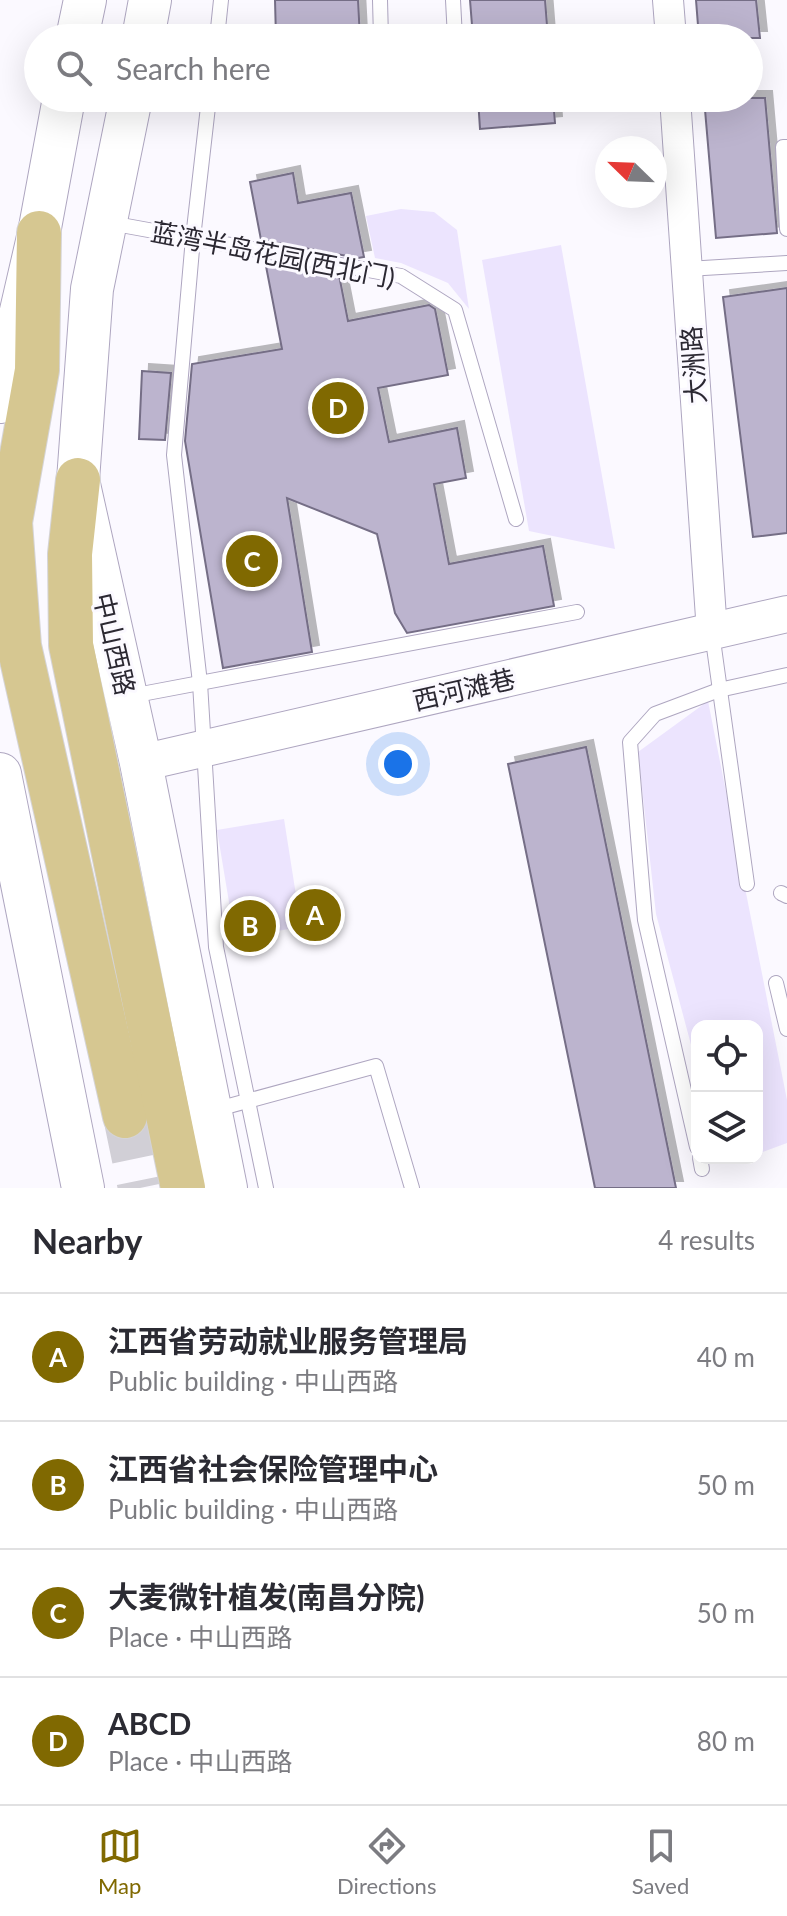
<!DOCTYPE html>
<html lang="en">
<head>
<meta charset="utf-8">
<style>
	:root { --surface:#fff; --page:#f7f7f7; --text:#2b2b33; --muted:#7c7c81; --line:#e1e1e2; --accent:#806901 }
	body { margin:0; font-family:Lato,"Noto Sans SC",sans-serif; background:var(--page); color:var(--text) }
	.controls { position:absolute; right:24px; bottom:24px; display:grid; overflow:hidden; border-radius:16px; box-shadow:0 8px 32px #0002 }
	.controls button { width:72px; height:72px; display:grid; place-items:center; padding:0; border:0; border-bottom:2px solid var(--line); background:var(--surface); color:var(--text); font:40px sans-serif }
	.compass { position:absolute; left:595px; top:136px; width:72px; height:72px; border-radius:50%; background:var(--surface); box-shadow:0 8px 32px #0002; rotate:293deg }
	.you { position:absolute; left:398px; top:764px; width:28px; height:28px; margin:-20px; border:6px solid #fff; border-radius:50%; background:#1a73e8; box-shadow:0 0 0 12px #1a73e833 }
	.badge { display:grid; place-items:center; width:52px; height:52px; border-radius:50%; background:var(--accent); color:#fff; font-size:26px; font-weight:700 }
	.pin { position:absolute; translate:-50% -50%; border:4px solid #fff; box-shadow:0 2px 8px #0006 }
	.list { margin:0; padding:0; list-style:none }
	h2 { display:flex; justify-content:space-between; align-items:center; height:104px; margin:0; padding:0 32px; font-size:34px }
	h2 small { font-size:26px; font-weight:400; color:var(--muted) }
	.list li { display:grid; grid-template-columns:52px 1fr auto; gap:24px; align-items:center; box-sizing:border-box; height:128px; padding:0 32px; border-top:2px solid var(--line) }
	.list b { display:block; font-size:30px; white-space:nowrap }
	.list p { margin:0; font-size:26px; white-space:nowrap; color:var(--muted) }
	.list em { font-size:26px; font-style:normal; color:var(--muted) }
	.icon { flex:none; width:44px; height:44px; fill:none; stroke:currentColor; stroke-width:2; stroke-linecap:round; stroke-linejoin:round }
	.map { position:relative; flex:none; width:787px; height:1188px; overflow:hidden }
	.search { position:absolute; background:var(--surface); box-shadow:0 8px 32px #0002; left:24px; right:24px; top:24px; height:88px; display:flex; align-items:center; gap:20px; box-sizing:border-box; padding:0 28px; border-radius:44px; color:var(--muted); font-size:30px }
	.sheet { height:616px; background:var(--surface) }
	nav { display:flex; justify-content:space-around; align-items:center; box-sizing:border-box; height:112px; border-top:2px solid var(--line); background:var(--surface); font-size:22px; color:var(--muted) }
	nav a { display:grid; justify-items:center; gap:4px }
	nav .on { color:var(--accent) }
	.map>svg:first-child { display:block }
	.green { fill:#ece4fe }
	.building { fill:#bcb4ce; stroke:#756e86; stroke-width:2; filter:url(#shadow) }
	.lines { fill:none; stroke-linecap:round; stroke-linejoin:round }
	.primary-tunnel { stroke:#d1cfd6; stroke-width:44; stroke-dasharray:44 22; stroke-linecap:butt }
	.service-casing { stroke:#aea6c0; stroke-width:16 }
	.minor-casing { stroke:#aea6c0; stroke-width:32 }
	.tertiary-casing { stroke:#aea6c0; stroke-width:38 }
	.secondary-casing { stroke:#aea6c0; stroke-width:44 }
	.primary-casing { stroke:#d5d4d6; stroke-width:46 }
	.service { stroke:#fff; stroke-width:14 }
	.minor { stroke:#fff; stroke-width:30 }
	.tertiary { stroke:#fff; stroke-width:36 }
	.secondary { stroke:#fff; stroke-width:42 }
	.primary { stroke:#d6c791; stroke-width:44 }
	.labels { text-anchor:middle; dominant-baseline:central; stroke-width:6; stroke-linejoin:round; paint-order:stroke }
	.street-label { font-size:26px; fill:#2b2832; stroke:#fbf9ff }
</style>
</head>
<body>
<div class="map">
<svg width="787" height="1188" viewBox="0 0 787 1188">
	<defs>
		<filter id="shadow"><feDropShadow dx="7" dy="-7" stdDeviation="0" flood-color="#0004"/></filter>
	</defs>
	<rect width="100%" height="100%" fill="#fbf9ff"/>
	<!-- green -->
	<g class="green">
		<path d="M401,209l33,3 23,18 12,79 -21,-26 -47,-20 -26,-5 -9,-42z"/>
		<path d="M561,245l54,304 -86,-18 -47,-271z"/>
		<path d="M708,701l79,399v43l-30,11v-128h-60v41l-41,-153 -18,-162z"/>
		<path d="M284,819l17,108 -66,11 -18,-108z"/>
	</g>
	<!-- building -->
	<g class="building">
		<path d="M275,0h83l2,38h-84z"/>
		<path d="M470,0h75l3,38h-75z"/>
		<path d="M696,0h60l4,38h-61z"/>
		<path d="M478,98h75l2,25 -75,6z"/>
		<path d="M704,98h61l12,135 -61,5z"/>
		<path d="M293,173l5,30 53,-10 13,64 -6,1 -97,-18 -11,-58z"/>
		<path d="M265,261l74,14 9,46 81,-16 6,4 13,66 -70,13 11,54 68,-14 9,50 -32,6 15,80 94,-18 11,60 -147,27 -12,-20 -18,-79 -90,-36 25,154 -89,16 -38,-227 7,-77 90,-15z"/>
		<path d="M787,288v245l-34,4 -30,-240z"/>
		<path d="M142,371l29,2 -6,67 -26,-1z"/>
		<path d="M586,747l90,441h-81l-87,-424z"/>
	</g>
	<g class="lines">
		<!-- primary-tunnel -->
		<path class="primary-tunnel" d="M125,1116l15,72"/>
		<defs>
			<g id="service">
				<path d="M380,0l1,38"/>
				<path d="M453,0l2,38"/>
				<path d="M217,38l4,-38"/>
				<path d="M209,98l-16,140 -19,217 26,228 16,264 50,241"/>
				<path d="M787,147h-4l4,82"/>
				<path d="M110,223l291,53 54,34 61,209"/>
				<path d="M687,269l100,-6"/>
				<path d="M712,633l35,251"/>
				<path d="M131,696l446,-84"/>
				<path d="M781,893l6,3"/>
				<path d="M776,983l11,46"/>
				<path d="M214,1110l162,-44 36,122"/>
				<path d="M697,1147l-52,-227 -15,-178 25,-28 64,-24 68,-15"/>
				<path d="M700,1158l2,11"/>
			</g>
			<g id="minor">
				<path d="M668,0l3,38"/>
				<path d="M675,98l37,534"/>
			</g>
			<path id="tertiary" d="M141,763l646,-149"/>
			<g id="secondary">
				<path d="M77,38l8,-38"/>
				<path d="M143,38l7,-38"/>
				<path d="M131,98l-39,191 -14,191 63,283 85,425"/>
				<path d="M0,402l39,-169 25,-135"/>
				<path d="M0,774l83,414"/>
			</g>
			<g id="primary">
				<path d="M39,233l-2,137 -27,152 9,124 106,470"/>
				<path d="M78,480l-8,74 1,91 112,543"/>
			</g>
		</defs>
		<!-- service casing -->
		<use href="#service" class="service-casing"/>
		<!-- minor casing -->
		<use href="#minor" class="minor-casing"/>
		<!-- tertiary casing -->
		<use href="#tertiary" class="tertiary-casing"/>
		<!-- secondary casing -->
		<use href="#secondary" class="secondary-casing"/>
		<!-- primary casing -->
		<use href="#primary" class="primary-casing"/>
		<!-- service -->
		<use href="#service" class="service"/>
		<!-- minor -->
		<use href="#minor" class="minor"/>
		<!-- tertiary -->
		<use href="#tertiary" class="tertiary"/>
		<!-- secondary -->
		<use href="#secondary" class="secondary"/>
		<!-- primary -->
		<use href="#primary" class="primary"/>
	</g>
	<g class="labels">
		<!-- street labels -->
		<g class="street-label">
			<text transform="translate(273 254) rotate(11)">蓝湾半岛花园(西北门)</text>
			<text transform="translate(693 365) rotate(-94)">大洲路</text>
			<text transform="translate(115 644) rotate(77)">中山西路</text>
			<text transform="translate(464 689) rotate(-13)">西河滩巷</text>
		</g>
	</g>
</svg>
<div class="controls">
<button><svg class="icon" aria-label="locate" viewBox="0 0 24 24"><circle cx="12" cy="12" r="6"/><path d="M12 2v4M12 18v4M2 12h4M18 12h4"/></svg></button>
<button><svg class="icon" aria-label="layers" viewBox="0 0 24 24"><path d="M12 4l9 5-9 5-9-5zM3 14l9 5 9-5"/></svg></button>
</div>
<svg class="compass" viewBox="-18 -18 36 36"><path d="M0-13l5 13h-10z" fill="#e53935"/><path d="M0 13l5-13h-10z" fill="#7c7c81"/></svg>
<div class="you"></div>
<div class="pin badge" style="left:315px;top:915px">A</div>
<div class="pin badge" style="left:250px;top:926px">B</div>
<div class="pin badge" style="left:252px;top:561px">C</div>
<div class="pin badge" style="left:338px;top:408px">D</div>
<div class="search"><svg class="icon" aria-label="search" viewBox="0 0 24 24"><circle cx="10" cy="10" r="6"/><path d="M15 15l6 6"/></svg>Search here</div>
</div>
<section class="sheet">
<h2>Nearby<small>4 results</small></h2>
<ul class="list">
<li><span class="badge">A</span><div><b>江西省劳动就业服务管理局</b><p>Public building · 中山西路</p></div><em>40 m</em></li>
<li><span class="badge">B</span><div><b>江西省社会保险管理中心</b><p>Public building · 中山西路</p></div><em>50 m</em></li>
<li><span class="badge">C</span><div><b>大麦微针植发(南昌分院)</b><p>Place · 中山西路</p></div><em>50 m</em></li>
<li><span class="badge">D</span><div><b>ABCD</b><p>Place · 中山西路</p></div><em>80 m</em></li>
</ul>
</section>
<nav>
<a class="on"><svg class="icon" aria-label="map" viewBox="0 0 24 24"><path d="M3 6l6-2 6 2 6-2v14l-6 2-6-2-6 2zM9 4v14M15 6v14"/></svg>Map</a>
<a><svg class="icon" aria-label="directions" viewBox="0 0 24 24"><path d="M12 3l9 9-9 9-9-9zM9 14v-3h6M13 9l2 2-2 2"/></svg>Directions</a>
<a><svg class="icon" aria-label="saved" viewBox="0 0 24 24"><path d="M7 4h10v16l-5-4-5 4z"/></svg>Saved</a>
</nav>
</body>
</html>
